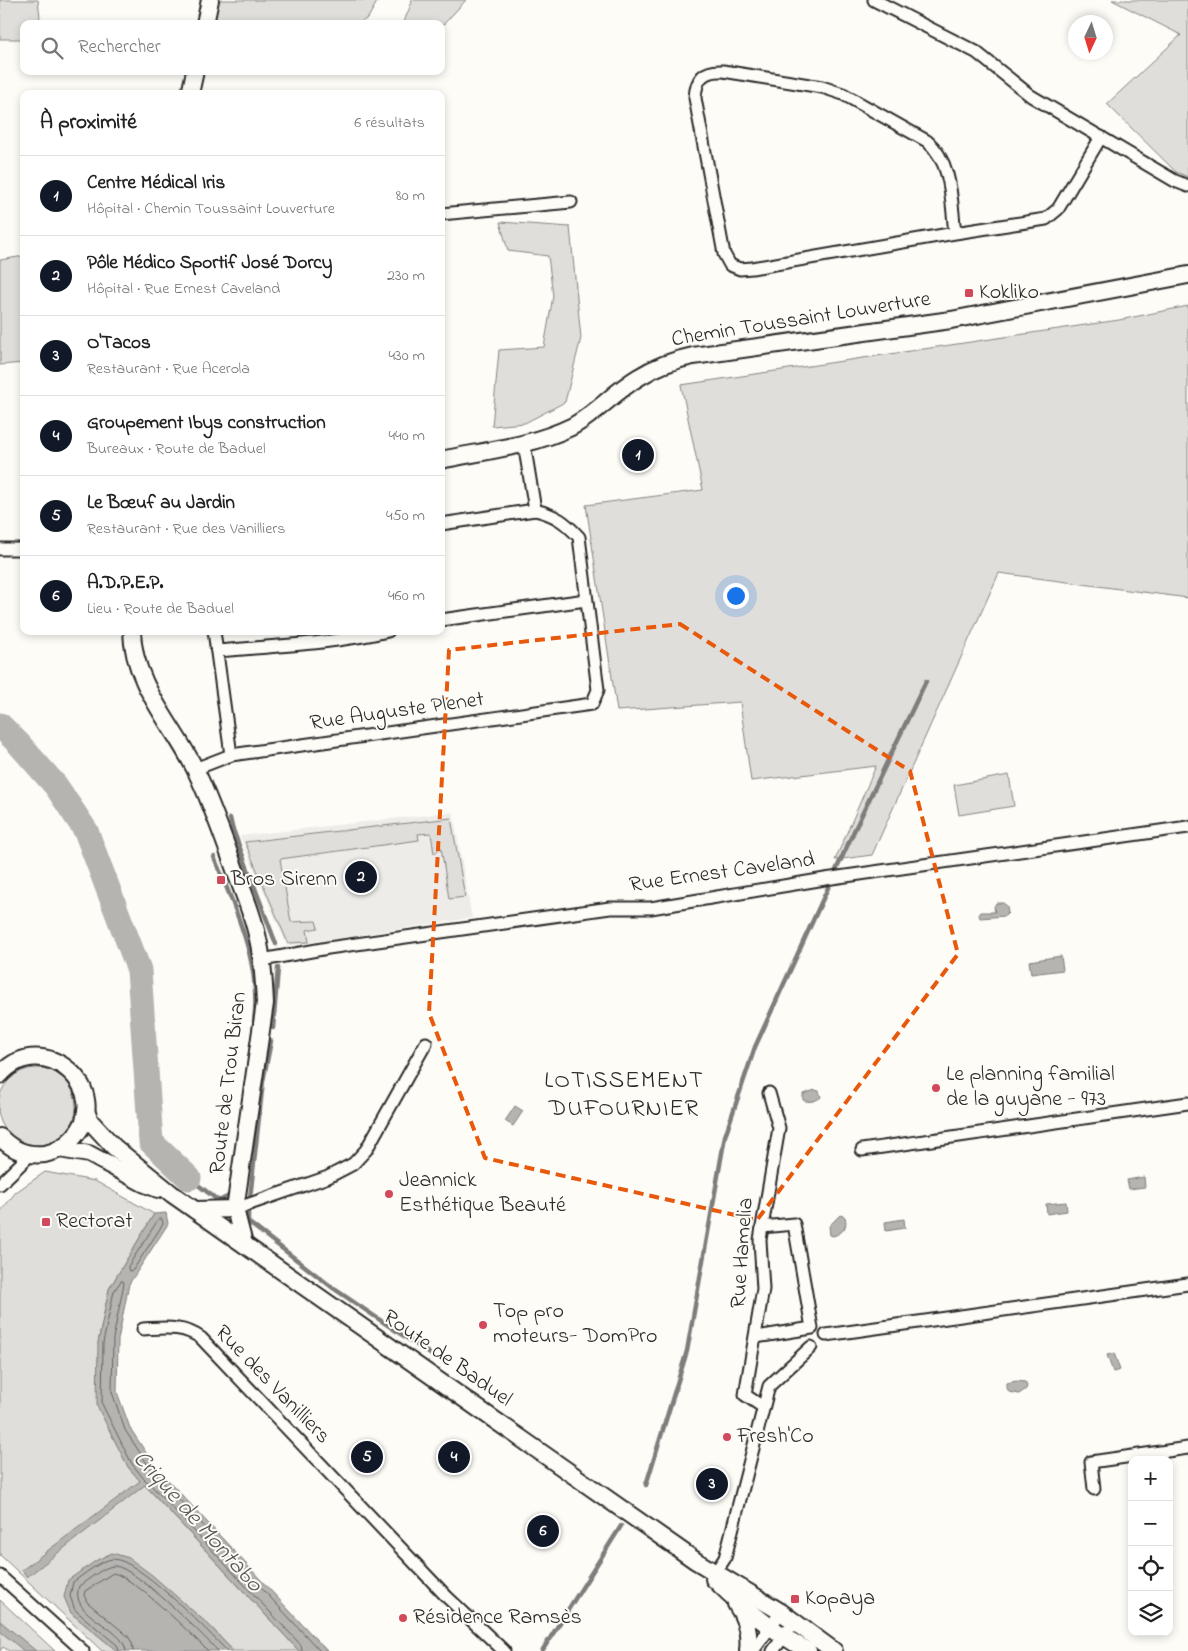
<!DOCTYPE html>
<html lang="fr">
<head>
<meta charset="utf-8">
<style>
	:root { --surface:#fff; --page:#f6f6f6; --text:#222; --muted:#767676; --line:#e0e0e0; --accent:#111827 }
	body { margin:0; font-family:"Indie Flower",sans-serif; background:var(--page); color:var(--text) }
	.controls { position:absolute; right:15px; bottom:15px; display:grid; overflow:hidden; border-radius:10px; box-shadow:0 2px 8px #0003 }
	.controls button { width:45px; height:45px; display:grid; place-items:center; padding:0; border:0; border-bottom:1px solid var(--line); background:var(--surface); color:var(--text); font:25px sans-serif }
	.compass { position:absolute; left:1068px; top:15px; width:45px; height:45px; border-radius:50%; background:var(--surface); box-shadow:0 2px 8px #0003; rotate:184deg }
	.you { position:absolute; left:735px; top:595px; width:18px; height:18px; margin:-12px; border:4px solid #fff; border-radius:50%; background:#1a73e8; box-shadow:0 0 0 8px #1a73e833 }
	.badge { display:grid; place-items:center; width:32px; height:32px; border-radius:50%; background:var(--accent); color:#fff; font-size:16px; font-weight:700 }
	.pin { position:absolute; translate:-50% -50%; border:2px solid #fff; box-shadow:0 1px 5px #0006 }
	.list { margin:0; padding:0; list-style:none }
	h2 { display:flex; justify-content:space-between; align-items:center; height:65px; margin:0; padding:0 20px; font-size:21px }
	h2 small { font-size:16px; font-weight:400; color:var(--muted) }
	.list li { display:grid; grid-template-columns:32px 1fr auto; gap:15px; align-items:center; box-sizing:border-box; height:80px; padding:0 20px; border-top:1px solid var(--line) }
	.list b { display:block; font-size:19px; white-space:nowrap }
	.list p { margin:0; font-size:16px; white-space:nowrap; color:var(--muted) }
	.list em { font-size:16px; font-style:normal; color:var(--muted) }
	.icon { flex:none; width:28px; height:28px; fill:none; stroke:currentColor; stroke-width:2; stroke-linecap:round; stroke-linejoin:round }
	.map { position:relative; flex:none; width:1188px; height:1651px; overflow:hidden }
	.search { position:absolute; background:var(--surface); box-shadow:0 2px 8px #0003; left:20px; top:20px; width:425px; height:55px; display:flex; align-items:center; gap:12px; box-sizing:border-box; padding:0 18px; border-radius:10px; color:var(--muted); font-size:19px }
	.panel { position:absolute; background:var(--surface); box-shadow:0 2px 8px #0003; left:20px; top:90px; width:425px; height:545px; border-radius:10px }
	.map>svg:first-child { display:block }
	.built { fill:#edece8 }
	.green { fill:#dfdeda; stroke:#858482 }
	.water { fill:#b5b4b1; stroke:#7e7d7b }
	.lines { fill:none; stroke-linecap:round; stroke-linejoin:round }
	.shore { stroke:#626261; stroke-width:1 }
	.stream { stroke:#7e7d7b; stroke-width:4.5 }
	.river { stroke:#b5b4b1; stroke-width:25 }
	.street-casing { stroke:#2b2b2b; stroke-width:15 }
	.secondary-casing { stroke:#2b2b2b; stroke-width:20 }
	.street { stroke:#fdfcf7; stroke-width:11 }
	.secondary { stroke:#fdfcf7; stroke-width:16 }
	.marked { fill:none; stroke:#e8590c; stroke-width:4; stroke-dasharray:10 6; stroke-linejoin:round }
	.poi-dot { fill:#d1495b; stroke:#fdfcf7; stroke-width:2 }
	.labels { text-anchor:middle; dominant-baseline:central; stroke-width:4; stroke-linejoin:round; paint-order:stroke }
	.poi-label { font-size:22px; fill:#2b2b2b; stroke:#fdfcf7; text-anchor:start }
	.street-label { font-size:22px; fill:#2b2b2b; stroke:#fdfcf7 }
	.neighbourhood-label { font-size:24px; letter-spacing:1px; fill:#2b2b2b; stroke:#fdfcf7 }
	.water-label { font-size:24px; font-style:italic; fill:#5b5b5a; stroke:#fdfcf7 }
</style>
</head>
<body>
<div class="map">
<svg width="1188" height="1651" viewBox="0 0 1188 1651">
	<rect width="100%" height="100%" fill="#fdfcf7"/>
	<filter id="ink" filterUnits="userSpaceOnUse"><feTurbulence type="fractalNoise" baseFrequency=".02" numOctaves="2"/><feDisplacementMap in="SourceGraphic" scale="10" xChannelSelector="R" yChannelSelector="G"/><feConvolveMatrix kernelMatrix="1 2 1 2 8 2 1 2 1" color-interpolation-filters="sRGB"/></filter>
	<g filter="url(#ink)">
		<!-- built -->
		<path class="built" d="M453,812l19,106 -185,28 -47,-110z"/>
		<!-- green -->
		<g class="green">
			<path d="M0,0h38l2,17 -6,7h-10v12l-3,3h-21z"/>
			<path d="M200,0h178l-10,18 -11,6h-150z"/>
			<path d="M410,0h56l-25,27v-3h-38l9,-22z"/>
			<path d="M1112,0h76v177l-12,-5 -69,-68 74,-69z"/>
			<path d="M500,222l70,5 11,111 -16,64 -40,21 -33,3 7,-76 45,-3 9,-51 -5,-40 -40,-5z"/>
			<path d="M24,256v107l-24,2v-105z"/>
			<path d="M1188,306v292l-189,-25 -127,282 -37,5 41,-94 -125,15 -11,-79 -123,9 -31,-206 117,-15 -22,-105 438,-65z"/>
			<path d="M1009,775l5,31 -55,9 -5,-30z"/>
			<path d="M451,818l14,79 -16,2 -8,-52 -7,7 -3,-21 -13,1 1,6 -139,19 11,63 25,-1 2,7 -11,2 2,12 -21,1 -43,-101z"/>
			<circle cx="37" cy="1107" r="39"/>
			<path d="M45,1172l50,9 59,33 -45,75 -11,54 30,124 171,184h-66l-24,-26 -138,-12 46,38h-15l-102,-96v-343l16,-20z"/>
			<path d="M0,1600l55,51h-46l-6,-4 -3,4z"/>
		</g>
		<!-- water -->
		<g class="water">
			<path d="M996,903h7l4,3 1,7 -3,3 -25,2 -1,-3 2,-3h14l-1,-5z"/>
			<path d="M1061,956l2,14 -32,4 -2,-13z"/>
			<path d="M815,1090l4,1 2,6c-4,4 -13,6 -18,3v-6z"/>
			<path d="M515,1106l8,5 -10,15 -8,-5z"/>
			<path d="M1144,1177l1,10 -16,2 -2,-9z"/>
			<path d="M1066,1202l1,9 -20,3 -1,-10z"/>
			<path d="M166,1213l2,11 -39,60 -11,56 -1,52 13,36 24,37 173,186h-28l-154,-166 -118,92 -5,-7 118,-89 -12,-14 -31,-61 1,-63 11,-54 45,-75z"/>
			<path d="M840,1215l5,2c3,10 -2,16 -12,19l-3,-1 -1,-9z"/>
			<path d="M904,1219l1,9 -19,3 -1,-9z"/>
			<path d="M1114,1353l6,17 -7,2 -6,-17z"/>
			<path d="M1016,1381l9,1 2,4 -1,3 -7,5 -10,-2 -2,-4v-5z"/>
			<path d="M112,1553l17,5 23,17 57,50 24,26h-116l-46,-38 -7,-16 4,-17 29,-20z"/>
			<path d="M0,1621l36,30h-12l-24,-20z"/>
		</g>
		<g class="lines">
			<!-- shore -->
			<g class="shore">
				<path d="M159,1219h3l1,5 -30,46 -4,1 -1,-4z"/>
				<path d="M119,1651l-2,-6 -42,-35 -5,-14 3,-14c9,-6 29,-23 40,-23 24,-1 96,73 114,92"/>
				<path d="M126,1651c-2,-25 -58,-34 -47,-65 8,-5 26,-21 36,-20 21,2 87,68 103,85"/>
				<path d="M133,1651l-1,-8 -4,-7 -41,-34 -3,-7 1,-4 28,-18c21,4 78,61 95,78"/>
				<path d="M302,1651l-1,-6 -152,-162 -4,-3 -13,-16 -30,-60 1,-61 11,-52 7,-10h2l1,2 -11,56 -1,53 13,38 25,38 170,183"/>
			</g>
			<!-- stream -->
			<g class="stream">
				<path d="M230,818l2,9 44,117"/>
				<path d="M214,857c21,51 48,108 40,164"/>
				<path d="M273,1028l5,-60"/>
				<path d="M189,1178l30,23 12,-6v-2"/>
				<path d="M250,1198l13,-117 8,-40"/>
				<path d="M248,1212v10l85,66 100,68"/>
				<path d="M646,1485l41,-134 38,-215 30,-89 99,-216 72,-150"/>
				<path d="M542,1651l79,-125"/>
			</g>
			<!-- river -->
			<path class="river" d="M0,725l19,19 37,42 30,45 53,139 12,172 38,36"/>
			<defs>
				<g id="street">
					<path d="M874,0l102,52 55,44 144,85 13,5"/>
					<path d="M441,214l130,-12"/>
					<path d="M955,233c-4,-31 -2,-70 -28,-92l-84,-47 -21,-7 -99,-16c-19,-1 -27,7 -28,27l29,156 6,11 10,4 12,-1 203,-35 91,-14 12,-10 43,-72"/>
					<path d="M524,443l11,67"/>
					<path d="M0,549h24"/>
					<path d="M441,620l145,-20"/>
					<path d="M214,631l17,124"/>
					<path d="M217,651c57,-5 116,-7 171,-20"/>
					<path d="M195,769l36,-14 361,-51 6,-14 -19,-153c-14,-15 -23,-22 -44,-27l-94,14"/>
					<path d="M262,960l66,-12 282,-40h41l174,-29 363,-52"/>
					<path d="M862,1150l326,-47"/>
					<path d="M0,1184l31,-30"/>
					<path d="M235,1209l93,-32 25,-13 13,-14 60,-107"/>
					<path d="M143,1329c21,-1 40,-4 58,9l246,259 57,54"/>
					<path d="M826,1335l362,-51"/>
					<path d="M756,1337l56,-9 -18,-104 -32,3"/>
					<path d="M763,1407l-18,-12 18,-106 -3,-49 2,-13 17,-99 -10,-35"/>
					<path d="M1094,1489l-3,-27 97,-14"/>
					<path d="M715,1573l10,-15 44,-172 42,-39"/>
					<path d="M0,1576l83,75"/>
					<path d="M753,1651l28,-39"/>
					<path d="M773,1651l22,-30"/>
				</g>
				<g id="secondary">
					<path d="M205,24l5,-24"/>
					<path d="M190,94l5,-23"/>
					<path d="M441,460c43,-9 91,-14 130,-33 25,-13 44,-36 68,-50 17,-11 35,-17 54,-21l258,-36 237,-45"/>
					<path d="M132,631c1,54 42,94 64,140 15,31 26,63 38,96 8,23 19,47 24,72 5,21 6,42 7,64l-30,206 9,35"/>
					<path d="M0,1075c43,-49 116,16 74,62 -8,9 -18,15 -29,17 -18,2 -33,-4 -45,-17"/>
					<path d="M86,1111l4,10 24,26 58,47 524,367 85,51 53,39"/>
					<path d="M59,1149l30,5 54,29 15,6"/>
					<path d="M195,1210l40,-1"/>
					<path d="M714,1579c28,28 59,52 94,72"/>
					<path d="M736,1604c10,14 14,30 12,47"/>
				</g>
			</defs>
			<!-- street casing -->
			<use href="#street" class="street-casing"/>
			<!-- secondary casing -->
			<use href="#secondary" class="secondary-casing"/>
			<!-- street -->
			<use href="#street" class="street"/>
			<!-- secondary -->
			<use href="#secondary" class="secondary"/>
		</g>
	</g>
	<!-- marked area -->
	<path class="marked" d="M680,624l230,147 48,183 -201,266 -272,-62 -56,-145 20,-363z"/>
	<!-- markers -->
	<g class="poi-dot">
		<rect x="964" y="288" width="10" height="10" rx="2.5"/>
		<rect x="216" y="875" width="10" height="10" rx="2.5"/>
		<circle cx="936" cy="1088" r="5"/>
		<circle cx="389" cy="1194" r="5"/>
		<rect x="41" y="1217" width="10" height="10" rx="2.5"/>
		<circle cx="483" cy="1325" r="5"/>
		<circle cx="727" cy="1437" r="5"/>
		<rect x="790" y="1594" width="10" height="10" rx="2.5"/>
		<circle cx="403" cy="1618" r="5"/>
	</g>
	<g class="labels">
		<!-- poi labels -->
		<g class="poi-label">
			<text x="979" y="293">Kokliko</text>
			<text x="231" y="880">Bros Sirenn</text>
			<text x="946" y="1075">Le planning familial<tspan x="946" dy="25">de la guyane - 973</tspan></text>
			<text x="399" y="1181">Jeannick<tspan x="399" dy="25">Esthétique Beauté</tspan></text>
			<text x="56" y="1222">Rectorat</text>
			<text x="493" y="1312">Top pro<tspan x="493" dy="25">moteurs- DomPro</tspan></text>
			<text x="737" y="1437">Fresh'Co</text>
			<text x="805" y="1599">Kopaya</text>
			<text x="413" y="1618">Résidence Ramsès</text>
		</g>
		<!-- street labels -->
		<g class="street-label">
			<text transform="translate(801 320) rotate(-9)">Chemin Toussaint Louverture</text>
			<text transform="translate(397 712) rotate(-8)">Rue Auguste Plenet</text>
			<text transform="translate(722 873) rotate(-8)">Rue Ernest Caveland</text>
			<text transform="translate(229 1083) rotate(-83)">Route de Trou Biran</text>
			<text transform="translate(743 1253) rotate(-86)">Rue Hamelia</text>
			<text transform="translate(447 1359) rotate(35)">Route de Baduel</text>
			<text transform="translate(272 1385) rotate(46)">Rue des Vanilliers</text>
		</g>
		<!-- neighbourhood labels -->
		<g class="neighbourhood-label">
			<text x="624" y="1081">LOTISSEMENT<tspan x="624" dy="28">DUFOURNIER</tspan></text>
		</g>
		<!-- water labels -->
		<g class="water-label">
			<text transform="translate(197 1522) rotate(48)">Crique de Montabo</text>
		</g>
	</g>
</svg>
<div class="controls">
<button>+</button>
<button>−</button>
<button><svg class="icon" aria-label="locate" viewBox="0 0 24 24"><circle cx="12" cy="12" r="6"/><path d="M12 2v4M12 18v4M2 12h4M18 12h4"/></svg></button>
<button><svg class="icon" aria-label="layers" viewBox="0 0 24 24"><path d="M12 4l9 5-9 5-9-5zM3 14l9 5 9-5"/></svg></button>
</div>
<svg class="compass" viewBox="-18 -18 36 36"><path d="M0-13l5 13h-10z" fill="#e53935"/><path d="M0 13l5-13h-10z" fill="#767676"/></svg>
<div class="you"></div>
<div class="pin badge" style="left:638px;top:455px">1</div>
<div class="pin badge" style="left:361px;top:877px">2</div>
<div class="pin badge" style="left:712px;top:1484px">3</div>
<div class="pin badge" style="left:454px;top:1457px">4</div>
<div class="pin badge" style="left:367px;top:1457px">5</div>
<div class="pin badge" style="left:543px;top:1531px">6</div>
<div class="search"><svg class="icon" aria-label="search" viewBox="0 0 24 24"><circle cx="10" cy="10" r="6"/><path d="M15 15l6 6"/></svg>Rechercher</div>
<section class="panel">
<h2>À proximité<small>6 résultats</small></h2>
<ul class="list">
<li><span class="badge">1</span><div><b>Centre Médical Iris</b><p>Hôpital · Chemin Toussaint Louverture</p></div><em>80 m</em></li>
<li><span class="badge">2</span><div><b>Pôle Médico Sportif José Dorcy</b><p>Hôpital · Rue Ernest Caveland</p></div><em>230 m</em></li>
<li><span class="badge">3</span><div><b>O'Tacos</b><p>Restaurant · Rue Acerola</p></div><em>430 m</em></li>
<li><span class="badge">4</span><div><b>Groupement Ibys construction</b><p>Bureaux · Route de Baduel</p></div><em>440 m</em></li>
<li><span class="badge">5</span><div><b>Le Bœuf au Jardin</b><p>Restaurant · Rue des Vanilliers</p></div><em>450 m</em></li>
<li><span class="badge">6</span><div><b>A.D.P.E.P.</b><p>Lieu · Route de Baduel</p></div><em>460 m</em></li>
</ul>
</section>
</div>
</body>
</html>
